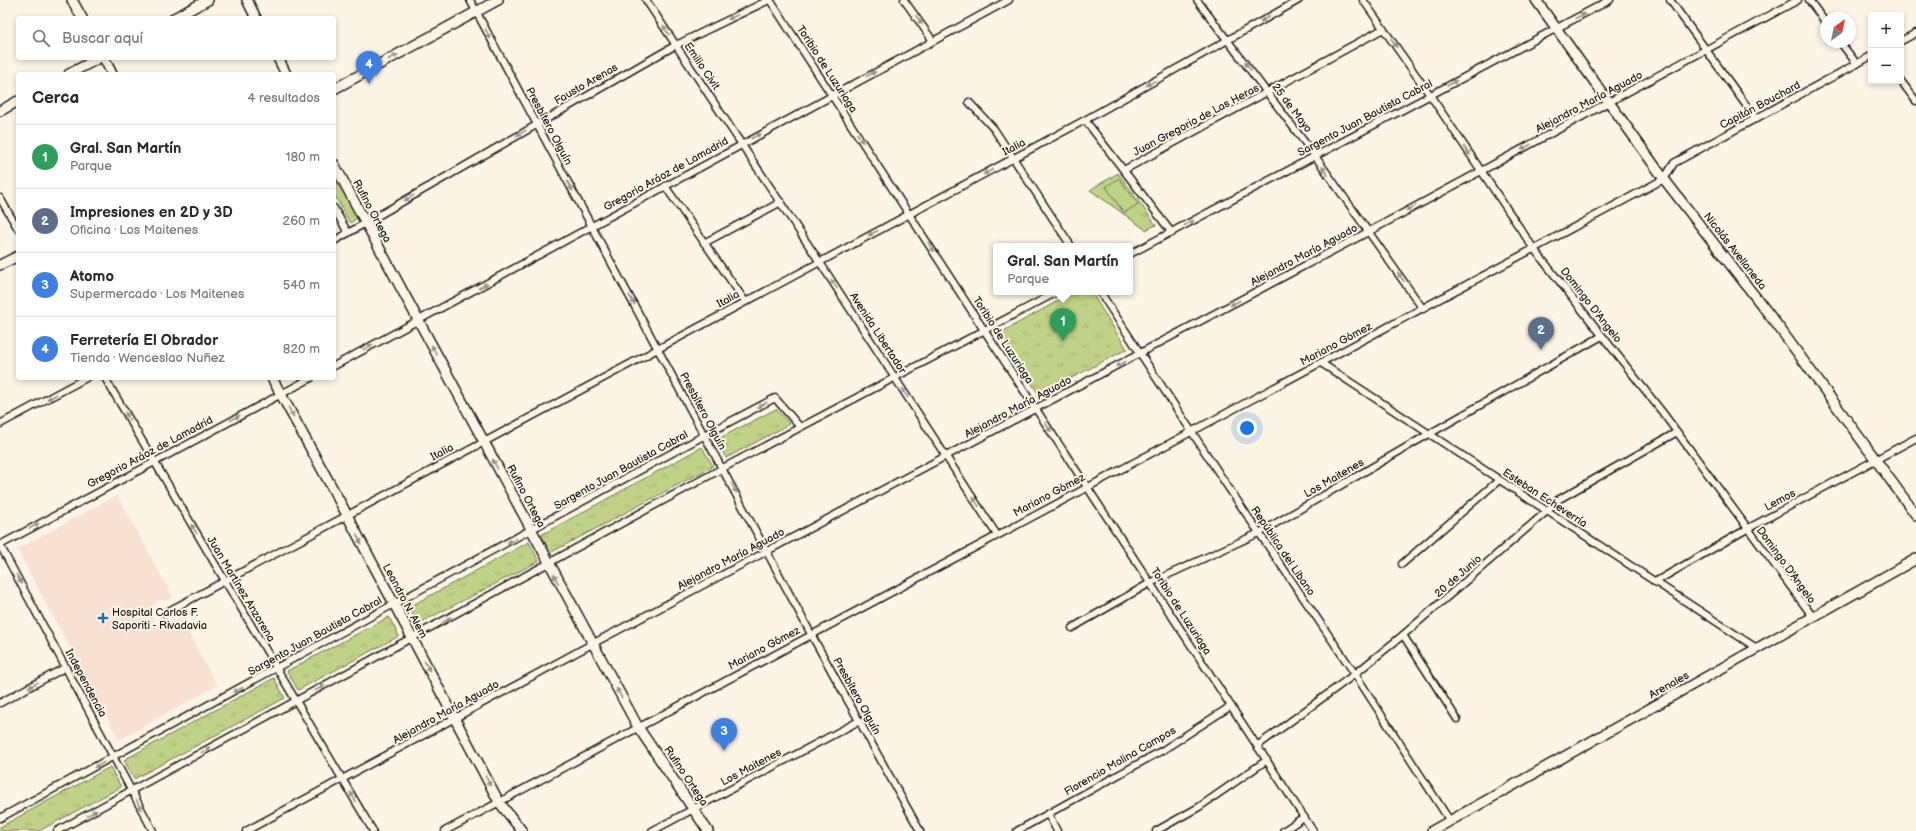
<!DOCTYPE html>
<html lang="es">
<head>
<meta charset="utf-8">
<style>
	:root { --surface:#fff; --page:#f7f7f7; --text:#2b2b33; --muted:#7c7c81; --line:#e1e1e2; --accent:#1f6fb2 }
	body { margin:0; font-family:"Balsamiq Sans",sans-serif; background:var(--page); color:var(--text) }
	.controls { position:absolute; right:12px; top:12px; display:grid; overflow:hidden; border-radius:4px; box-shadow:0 2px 6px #0003 }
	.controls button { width:36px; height:36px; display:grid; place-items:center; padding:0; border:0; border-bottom:1px solid var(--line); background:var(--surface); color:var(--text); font:20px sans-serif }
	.compass { position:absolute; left:1820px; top:12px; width:36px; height:36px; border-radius:50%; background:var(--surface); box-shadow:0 2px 6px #0003; rotate:33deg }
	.you { position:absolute; left:1247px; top:428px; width:14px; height:14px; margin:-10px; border:3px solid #fff; border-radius:50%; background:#1a73e8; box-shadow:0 0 0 6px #1a73e833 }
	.badge { display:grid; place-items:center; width:26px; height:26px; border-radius:50%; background:var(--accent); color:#fff; font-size:13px; font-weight:700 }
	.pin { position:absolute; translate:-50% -33px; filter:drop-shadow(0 1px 2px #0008) }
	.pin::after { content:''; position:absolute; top:21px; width:14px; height:12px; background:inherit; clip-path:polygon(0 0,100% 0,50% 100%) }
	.popup { position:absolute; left:993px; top:243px; width:140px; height:52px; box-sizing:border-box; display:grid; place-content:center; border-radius:4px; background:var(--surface); filter:drop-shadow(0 1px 3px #0005); font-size:13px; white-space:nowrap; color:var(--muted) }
	.popup b { font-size:15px; color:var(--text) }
	.popup::after { content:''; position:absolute; left:50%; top:100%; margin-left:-8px; border:8px solid transparent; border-top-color:var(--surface) }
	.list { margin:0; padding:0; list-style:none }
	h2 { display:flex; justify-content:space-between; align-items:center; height:52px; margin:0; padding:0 16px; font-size:17px }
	h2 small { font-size:13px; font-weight:400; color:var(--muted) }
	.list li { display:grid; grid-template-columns:26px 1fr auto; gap:12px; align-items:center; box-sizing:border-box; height:64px; padding:0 16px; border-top:1px solid var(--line) }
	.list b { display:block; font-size:15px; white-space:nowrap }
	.list p { margin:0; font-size:13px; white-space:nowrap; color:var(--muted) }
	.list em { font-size:13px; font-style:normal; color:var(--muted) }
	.icon { flex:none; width:22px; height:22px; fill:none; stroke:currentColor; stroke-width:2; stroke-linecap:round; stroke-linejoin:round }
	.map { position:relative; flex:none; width:1916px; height:831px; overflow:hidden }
	.search { position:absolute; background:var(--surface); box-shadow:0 2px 6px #0003; left:16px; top:16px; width:320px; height:44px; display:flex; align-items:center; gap:10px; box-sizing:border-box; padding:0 14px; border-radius:4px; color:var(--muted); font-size:15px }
	.panel { position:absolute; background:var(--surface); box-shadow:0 2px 6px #0003; left:16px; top:72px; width:320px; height:308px; border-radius:4px }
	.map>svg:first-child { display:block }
	.built { fill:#f8e1d3 }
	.grass { fill:url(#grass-tufts); stroke:#6e7752 }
	.pitch { fill:#bfd287; stroke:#6e7752 }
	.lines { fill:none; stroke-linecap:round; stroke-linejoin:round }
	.street-casing { stroke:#1c1c1c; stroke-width:9 }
	.secondary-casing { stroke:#1c1c1c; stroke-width:12 }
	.street { stroke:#fcf5e5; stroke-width:6 }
	.secondary { stroke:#fcf5e5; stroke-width:9 }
	.oneway { fill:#97938b }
	.poi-dot { fill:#1f6fb2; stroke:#fcf5e5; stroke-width:1.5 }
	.labels { text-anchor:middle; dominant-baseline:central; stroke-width:4; stroke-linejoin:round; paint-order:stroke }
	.street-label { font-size:11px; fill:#1c1c1c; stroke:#fcf5e5 }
	.poi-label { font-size:11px; fill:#1c1c1c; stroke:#fcf5e5; text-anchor:start }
</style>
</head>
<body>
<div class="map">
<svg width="1916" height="831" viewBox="0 0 1916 831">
	<defs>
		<pattern id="grass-tufts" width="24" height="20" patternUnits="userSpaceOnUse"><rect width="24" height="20" fill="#bfd287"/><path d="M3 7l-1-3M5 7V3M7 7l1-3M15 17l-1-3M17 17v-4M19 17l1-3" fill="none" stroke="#a4b474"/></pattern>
	</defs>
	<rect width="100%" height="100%" fill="#fcf5e5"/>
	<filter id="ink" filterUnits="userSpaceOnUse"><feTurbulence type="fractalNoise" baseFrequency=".025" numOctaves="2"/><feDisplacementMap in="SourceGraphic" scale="8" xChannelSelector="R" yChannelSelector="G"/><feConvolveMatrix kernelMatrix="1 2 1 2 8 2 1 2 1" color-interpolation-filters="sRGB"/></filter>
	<g filter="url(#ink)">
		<!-- built -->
		<path class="built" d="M117,495l56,102 -6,3h-8l-5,4 -3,6 1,7 4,7 7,3 18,-8 36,67 -98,54 -102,-191z"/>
		<!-- grass -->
		<g class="grass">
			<path d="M334,166l26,50 -10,7 -16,-29z"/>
			<path d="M1118,173l38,52 -10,5 -56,-40z"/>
			<path d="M1074,292h17l36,57 -88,46 -39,-62z"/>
			<path d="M776,409l14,15 -64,34 -10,-18z"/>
			<path d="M702,447l11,19 -163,87 -9,-18z"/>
			<path d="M529,542l10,19 -121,63 -9,-17z"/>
			<path d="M389,617l10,19 -101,54 -11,-19z"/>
			<path d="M274,678l11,20 -151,81 -10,-19z"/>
			<path d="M110,767l11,20 -82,44h-39v-4z"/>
		</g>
		<!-- pitch -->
		<path class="pitch" d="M1119,178l19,26 -14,9 -18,-26z"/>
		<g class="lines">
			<defs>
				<g id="street">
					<path d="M470,0l341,634 109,197"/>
					<path d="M646,0l173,261 178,274"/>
					<path d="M770,0l214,330 329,501"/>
					<path d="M904,0l29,41"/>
					<path d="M1197,0l118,156 108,153"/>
					<path d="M1363,0l67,95 104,154 129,164 150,204"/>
					<path d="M1670,0l86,119"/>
					<path d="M1809,0l17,23"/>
					<path d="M1901,41l15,-8"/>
					<path d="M1840,42l17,22"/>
					<path d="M1901,81l15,20"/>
					<path d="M969,102l25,27 77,117"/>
					<path d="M1085,120l87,113"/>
					<path d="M1124,170l259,-141"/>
					<path d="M665,186l80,115"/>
					<path d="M0,198l18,31"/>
					<path d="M334,208l14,25"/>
					<path d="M334,241l342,-196 93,-45"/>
					<path d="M704,243l77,-41"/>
					<path d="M1130,254l480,-254"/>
					<path d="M1100,292l128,195 127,187 95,147"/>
					<path d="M1321,363l437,286"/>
					<path d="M334,366l675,-366"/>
					<path d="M105,378l268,453"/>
					<path d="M0,424l86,-46"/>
					<path d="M0,545l311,-167"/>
					<path d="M0,545l153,286"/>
					<path d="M1402,564l97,-84"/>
					<path d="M1655,582l92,-53 169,-91"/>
					<path d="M165,613l920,-493 214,-120"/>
					<path d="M1072,628l78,-45 109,-50 170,-99 173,-98"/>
					<path d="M1403,635l54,84"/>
					<path d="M0,703l66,-36"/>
					<path d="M1257,746l98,-72 48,-39 144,-124 9,-10 121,-69"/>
					<path d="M1048,814l9,17"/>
					<path d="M0,818l705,-383 70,-37 25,29"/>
					<path d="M57,831l666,-363 334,-176"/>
					<path d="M246,831l346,-187 776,-412 430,-232"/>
					<path d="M445,831l1219,-652 10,-16 197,-107"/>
					<path d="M652,831l207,-110"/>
					<path d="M1017,831l146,-81 68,-44"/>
					<path d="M1156,831l43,-24 68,-47"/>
					<path d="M1283,831l21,-14"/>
				</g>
				<g id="secondary">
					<path d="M72,0l10,18"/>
					<path d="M247,0l9,18"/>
					<path d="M1536,0l128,179 114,147 138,189"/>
					<path d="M174,18l34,-18"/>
					<path d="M104,58l8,16"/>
					<path d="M278,58l8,16"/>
					<path d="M69,74l30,-16"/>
					<path d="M334,89l164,-89"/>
					<path d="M0,111l18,-10"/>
					<path d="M334,164l304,563 70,104"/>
					<path d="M0,265l18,-9"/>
					<path d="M272,378l75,137 152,287 23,29"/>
					<path d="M1432,831l484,-272"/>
				</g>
			</defs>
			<!-- street casing -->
			<use href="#street" class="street-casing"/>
			<!-- secondary casing -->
			<use href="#secondary" class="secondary-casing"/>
			<!-- street -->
			<use href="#street" class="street"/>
			<!-- secondary -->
			<use href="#secondary" class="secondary"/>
		</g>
		<!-- one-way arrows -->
		<defs><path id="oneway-solid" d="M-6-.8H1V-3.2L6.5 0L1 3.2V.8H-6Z"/></defs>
		<g class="oneway">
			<use href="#oneway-solid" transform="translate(1580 16) rotate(-28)"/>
			<use href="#oneway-solid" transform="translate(733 17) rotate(154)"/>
			<use href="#oneway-solid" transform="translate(1265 19) rotate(150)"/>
			<use href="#oneway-solid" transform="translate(919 20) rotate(54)"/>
			<use href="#oneway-solid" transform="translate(666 30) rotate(-123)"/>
			<use href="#oneway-solid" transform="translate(488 34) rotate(62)"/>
			<use href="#oneway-solid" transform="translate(1394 43) rotate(55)"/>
			<use href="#oneway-solid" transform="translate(393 57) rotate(-28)"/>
			<use href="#oneway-solid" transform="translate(1248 66) rotate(-127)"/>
			<use href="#oneway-solid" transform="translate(871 74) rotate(-28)"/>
			<use href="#oneway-solid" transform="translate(1151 83) rotate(151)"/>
			<use href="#oneway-solid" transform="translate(1452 83) rotate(-28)"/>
			<use href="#oneway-solid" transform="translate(521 133) rotate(150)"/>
			<use href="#oneway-solid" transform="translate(756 136) rotate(-28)"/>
			<use href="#oneway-solid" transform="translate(860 138) rotate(57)"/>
			<use href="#oneway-solid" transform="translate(1526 147) rotate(152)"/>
			<use href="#oneway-solid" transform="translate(1467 151) rotate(56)"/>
			<use href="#oneway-solid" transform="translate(1325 171) rotate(-125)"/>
			<use href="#oneway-solid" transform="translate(988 172) rotate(152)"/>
			<use href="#oneway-solid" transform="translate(570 186) rotate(61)"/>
			<use href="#oneway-solid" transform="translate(409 198) rotate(150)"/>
			<use href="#oneway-solid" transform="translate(1411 208) rotate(151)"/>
			<use href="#oneway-solid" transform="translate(1189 223) rotate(-28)"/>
			<use href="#oneway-solid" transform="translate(873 233) rotate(153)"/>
			<use href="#oneway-solid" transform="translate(931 247) rotate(57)"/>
			<use href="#oneway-solid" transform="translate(1401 277) rotate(-125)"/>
			<use href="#oneway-solid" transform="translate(834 284) rotate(-123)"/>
			<use href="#oneway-solid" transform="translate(483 286) rotate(-28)"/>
			<use href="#oneway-solid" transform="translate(632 300) rotate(61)"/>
			<use href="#oneway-solid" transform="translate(1235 303) rotate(152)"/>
			<use href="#oneway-solid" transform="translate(368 347) rotate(-28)"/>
			<use href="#oneway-solid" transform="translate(434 350) rotate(-118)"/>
			<use href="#oneway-solid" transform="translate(1121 364) rotate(152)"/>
			<use href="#oneway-solid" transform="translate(905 393) rotate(-123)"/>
			<use href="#oneway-solid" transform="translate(52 397) rotate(152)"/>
			<use href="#oneway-solid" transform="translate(762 405) rotate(153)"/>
			<use href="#oneway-solid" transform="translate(291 412) rotate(61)"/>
			<use href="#oneway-solid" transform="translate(128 417) rotate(-120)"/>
			<use href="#oneway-solid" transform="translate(235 418) rotate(-28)"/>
			<use href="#oneway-solid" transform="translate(1048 427) rotate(57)"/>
			<use href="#oneway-solid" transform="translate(495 464) rotate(-118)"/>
			<use href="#oneway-solid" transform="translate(734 488) rotate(62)"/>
			<use href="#oneway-solid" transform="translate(976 502) rotate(-123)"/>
			<use href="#oneway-solid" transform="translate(34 526) rotate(-29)"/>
			<use href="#oneway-solid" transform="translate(194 529) rotate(-121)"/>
			<use href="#oneway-solid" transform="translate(359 539) rotate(62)"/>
			<use href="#oneway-solid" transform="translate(512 541) rotate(152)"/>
			<use href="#oneway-solid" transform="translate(19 579) rotate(62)"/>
			<use href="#oneway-solid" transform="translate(556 579) rotate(-118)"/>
			<use href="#oneway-solid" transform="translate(447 620) rotate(-29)"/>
			<use href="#oneway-solid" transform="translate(427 666) rotate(62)"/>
			<use href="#oneway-solid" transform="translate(33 685) rotate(151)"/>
			<use href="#oneway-solid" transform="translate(320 688) rotate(-28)"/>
			<use href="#oneway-solid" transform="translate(238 690) rotate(152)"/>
			<use href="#oneway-solid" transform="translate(619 693) rotate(-119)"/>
			<use href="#oneway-solid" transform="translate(206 750) rotate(-29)"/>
			<use href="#oneway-solid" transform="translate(99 765) rotate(152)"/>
			<use href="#oneway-solid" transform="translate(488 781) rotate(62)"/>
			<use href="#oneway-solid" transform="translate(353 797) rotate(-120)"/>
			<use href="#oneway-solid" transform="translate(139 805) rotate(62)"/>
			<use href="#oneway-solid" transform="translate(92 813) rotate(-28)"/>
		</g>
	</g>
	<!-- markers -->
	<path class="poi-dot" d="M101 612h4v4h4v4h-4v4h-4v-4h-4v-4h4z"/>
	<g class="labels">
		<!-- street labels -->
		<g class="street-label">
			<text transform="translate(702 66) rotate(56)">Emilio Civit</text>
			<text transform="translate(827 69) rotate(57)">Toribio de Luzuriaga</text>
			<text transform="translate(586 84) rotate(-30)">Fausto Arenas</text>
			<text transform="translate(1589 102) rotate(-28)">Alejandro María Aguado</text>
			<text transform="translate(1760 105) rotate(-28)">Capitán Bouchard</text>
			<text transform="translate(1292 108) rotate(53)">25 de Mayo</text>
			<text transform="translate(1365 118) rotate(-28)">Sargento Juan Bautista Cabral</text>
			<text transform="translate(1196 120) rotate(-28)">Juan Gregorio de Las Heras</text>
			<text transform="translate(549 126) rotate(62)">Presbítero Olguín</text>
			<text transform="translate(1014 147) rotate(-28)">Italia</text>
			<text transform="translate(666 174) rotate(-29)">Gregorio Aráoz de Lamadrid</text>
			<text transform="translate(372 211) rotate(62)">Rufino Ortega</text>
			<text transform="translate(1735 251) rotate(52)">Nicolás Avellaneda</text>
			<text transform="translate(1304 255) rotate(-28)">Alejandro María Aguado</text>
			<text transform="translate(728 299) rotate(-29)">Italia</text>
			<text transform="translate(1591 305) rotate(52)">Domingo D'Angelo</text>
			<text transform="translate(878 333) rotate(57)">Avenida Libertador</text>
			<text transform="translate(1003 340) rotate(57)">Toribio de Luzuriaga</text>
			<text transform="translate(1336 344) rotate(-28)">Mariano Gómez</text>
			<text transform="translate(1018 407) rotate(-28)">Alejandro María Aguado</text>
			<text transform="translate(703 411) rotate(62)">Presbítero Olguín</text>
			<text transform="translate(150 452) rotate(-28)">Gregorio Aráoz de Lamadrid</text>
			<text transform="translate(442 452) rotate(-28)">Italia</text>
			<text transform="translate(621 470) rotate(-29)">Sargento Juan Bautista Cabral</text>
			<text transform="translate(1334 478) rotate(-30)">Los Maitenes</text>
			<text transform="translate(1049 495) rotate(-28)">Mariano Gómez</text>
			<text transform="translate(526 496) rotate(62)">Rufino Ortega</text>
			<text transform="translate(1545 498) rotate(33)">Esteban Echeverría</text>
			<text transform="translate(1780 500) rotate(-28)">Lemos</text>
			<text transform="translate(1283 551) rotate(56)">República del Libano</text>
			<text transform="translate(731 559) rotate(-28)">Alejandro María Aguado</text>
			<text transform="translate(1786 565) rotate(54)">Domingo D'Angelo</text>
			<text transform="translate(1458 576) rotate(-41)">20 de Junio</text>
			<text transform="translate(241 589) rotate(59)">Juan Martínez Anzorena</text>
			<text transform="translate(405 601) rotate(62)">Leandro N. Alem</text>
			<text transform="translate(1181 611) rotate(57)">Toribio de Luzuriaga</text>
			<text transform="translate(315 636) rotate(-29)">Sargento Juan Bautista Cabral</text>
			<text transform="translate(764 648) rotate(-28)">Mariano Gómez</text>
			<text transform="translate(86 683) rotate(62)">Independencia</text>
			<text transform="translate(1669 685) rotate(-29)">Arenales</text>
			<text transform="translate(857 696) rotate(61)">Presbítero Olguín</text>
			<text transform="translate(446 712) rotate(-29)">Alejandro María Aguado</text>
			<text transform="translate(1120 761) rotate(-30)">Florencio Molina Campos</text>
			<text transform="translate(751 767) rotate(-28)">Los Maitenes</text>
			<text transform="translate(686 776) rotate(56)">Rufino Ortega</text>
		</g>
		<!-- poi labels -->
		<g class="poi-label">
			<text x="112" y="612">Hospital Carlos F.<tspan x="112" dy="13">Saporiti - Rivadavia</tspan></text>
		</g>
	</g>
</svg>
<div class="controls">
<button>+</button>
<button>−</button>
</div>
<svg class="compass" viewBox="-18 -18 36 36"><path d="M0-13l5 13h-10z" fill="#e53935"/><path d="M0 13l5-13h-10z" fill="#7c7c81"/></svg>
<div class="you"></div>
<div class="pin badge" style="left:1063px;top:341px;background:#2e9e5b">1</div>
<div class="popup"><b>Gral. San Martín</b>Parque</div>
<div class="pin badge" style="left:1541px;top:350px;background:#5c6f8a">2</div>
<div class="pin badge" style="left:724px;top:751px;background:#3f7fe0">3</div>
<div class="pin badge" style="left:369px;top:84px;background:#3f7fe0">4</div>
<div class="search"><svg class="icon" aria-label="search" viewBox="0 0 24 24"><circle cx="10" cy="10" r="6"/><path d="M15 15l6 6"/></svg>Buscar aquí</div>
<section class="panel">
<h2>Cerca<small>4 resultados</small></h2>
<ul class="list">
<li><span class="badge" style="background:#2e9e5b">1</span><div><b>Gral. San Martín</b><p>Parque</p></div><em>180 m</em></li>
<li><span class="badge" style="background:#5c6f8a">2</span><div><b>Impresiones en 2D y 3D</b><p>Oficina · Los Maitenes</p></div><em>260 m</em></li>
<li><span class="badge" style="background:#3f7fe0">3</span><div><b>Atomo</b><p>Supermercado · Los Maitenes</p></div><em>540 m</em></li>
<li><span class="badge" style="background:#3f7fe0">4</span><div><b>Ferretería El Obrador</b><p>Tienda · Wenceslao Nuñez</p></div><em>820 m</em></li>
</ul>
</section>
</div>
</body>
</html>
